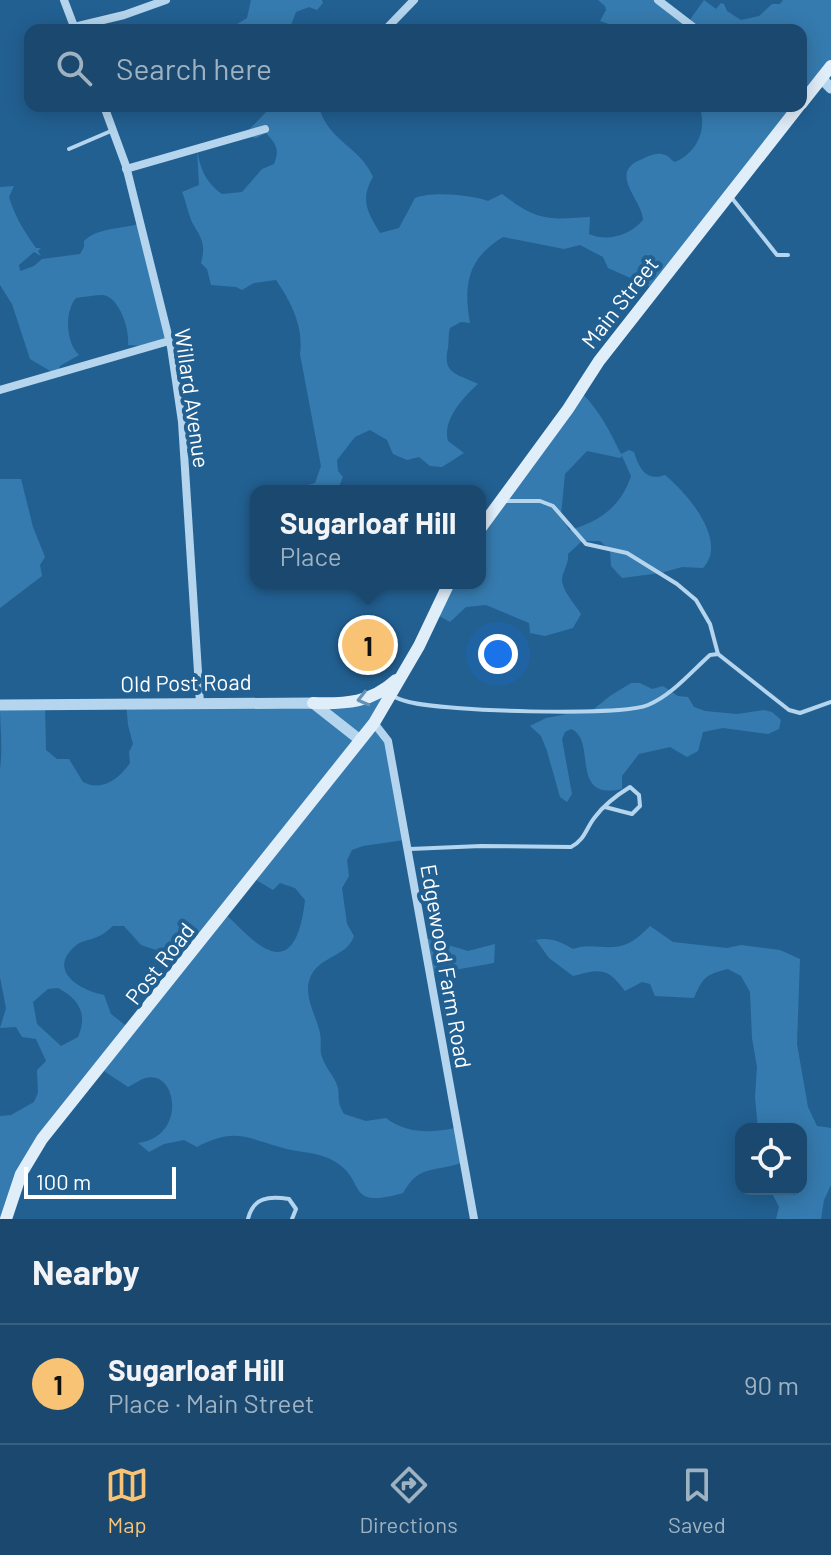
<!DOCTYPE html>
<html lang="en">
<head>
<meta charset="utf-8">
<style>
	:root { --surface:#1a486e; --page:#275276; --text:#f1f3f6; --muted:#9fb2c2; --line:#386081; --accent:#f9c376 }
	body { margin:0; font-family:Barlow,sans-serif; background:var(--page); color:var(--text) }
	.controls { position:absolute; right:24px; bottom:24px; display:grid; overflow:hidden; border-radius:16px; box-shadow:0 4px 20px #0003 }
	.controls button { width:72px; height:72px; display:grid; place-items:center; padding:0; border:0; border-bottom:2px solid var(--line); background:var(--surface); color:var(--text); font:40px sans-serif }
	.scale { position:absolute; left:24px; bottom:20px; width:152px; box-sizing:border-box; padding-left:8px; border:4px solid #fff; border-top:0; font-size:22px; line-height:28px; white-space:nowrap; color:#fff; -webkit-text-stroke:6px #226092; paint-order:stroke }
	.you { position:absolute; left:498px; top:654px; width:28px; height:28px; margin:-20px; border:6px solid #fff; border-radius:50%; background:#1a73e8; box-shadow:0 0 0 12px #1a73e833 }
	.badge { display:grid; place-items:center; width:52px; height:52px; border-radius:50%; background:var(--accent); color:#111; font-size:26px; font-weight:700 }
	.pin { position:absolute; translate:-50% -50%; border:4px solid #fff; box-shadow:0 2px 8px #0006 }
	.popup { position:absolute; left:250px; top:485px; width:236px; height:104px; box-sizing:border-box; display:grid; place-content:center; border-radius:16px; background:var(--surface); filter:drop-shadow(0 2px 6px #0005); font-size:26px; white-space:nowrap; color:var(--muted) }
	.popup b { font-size:30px; color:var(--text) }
	.popup::after { content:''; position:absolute; left:50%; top:100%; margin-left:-16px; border:16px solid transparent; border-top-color:var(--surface) }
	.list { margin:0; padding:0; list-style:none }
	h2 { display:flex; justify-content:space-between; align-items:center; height:104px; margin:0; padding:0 32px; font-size:34px }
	h2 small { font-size:26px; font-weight:400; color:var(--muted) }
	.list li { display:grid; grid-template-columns:52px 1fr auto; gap:24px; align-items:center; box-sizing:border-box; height:120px; padding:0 32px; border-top:2px solid var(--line) }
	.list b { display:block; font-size:30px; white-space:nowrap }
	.list p { margin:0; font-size:26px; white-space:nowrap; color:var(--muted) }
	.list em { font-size:26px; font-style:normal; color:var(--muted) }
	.icon { flex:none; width:44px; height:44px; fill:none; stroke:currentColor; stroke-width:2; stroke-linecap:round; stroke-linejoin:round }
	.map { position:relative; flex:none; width:831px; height:1219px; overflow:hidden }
	.search { position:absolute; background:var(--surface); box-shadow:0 4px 20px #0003; left:24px; right:24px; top:24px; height:88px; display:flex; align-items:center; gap:20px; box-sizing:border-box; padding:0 28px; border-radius:16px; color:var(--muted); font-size:30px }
	.sheet { height:224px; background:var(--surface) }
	nav { display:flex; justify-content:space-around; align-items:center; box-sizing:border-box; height:112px; border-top:2px solid var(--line); background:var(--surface); font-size:22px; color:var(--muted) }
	nav a { display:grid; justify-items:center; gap:4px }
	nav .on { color:var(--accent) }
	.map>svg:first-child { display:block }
	.green { fill:#367baf; fill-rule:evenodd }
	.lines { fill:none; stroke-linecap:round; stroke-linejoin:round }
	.service { stroke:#b4d5ed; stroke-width:4 }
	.minor { stroke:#b4d5ed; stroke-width:8 }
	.tertiary { stroke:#b4d5ed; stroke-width:11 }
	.secondary { stroke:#e0eefa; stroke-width:12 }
	.oneway { stroke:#6492b6 }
	.labels { text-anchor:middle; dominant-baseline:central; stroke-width:8; stroke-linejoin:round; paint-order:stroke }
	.street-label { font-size:22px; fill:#fff; stroke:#226092 }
</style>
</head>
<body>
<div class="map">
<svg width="831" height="1219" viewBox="0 0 831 1219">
	<rect width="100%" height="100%" fill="#226092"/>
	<!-- green -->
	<g class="green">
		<path d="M251,0h71l1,3 -6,7 -8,-3 -13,5 -7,18h-62l20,-12z"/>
		<path d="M598,0h61l30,21 15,-21 12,9 5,-6 3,1 3,7 14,9 18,-4 13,-12h8l3,-4h48v63l-30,37v-70h-175l-26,-9 6,-11 -1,-4z"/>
		<path d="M272,106h47c8,35 40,39 54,71 -13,22 -6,35 7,56l19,-5 16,-30c18,-7 56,-3 73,3l14,-7c35,27 46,26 88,23l-1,17c18,8 40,2 54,-14 0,-19 -35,-47 -3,-60 6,-3 17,-9 25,-5 4,1 6,5 10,7 22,-9 33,-33 24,-56h98l-142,183 -47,-21 -5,-11 -23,-12 -16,4 -61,-12c-35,21 -40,47 -33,86l-9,-1 -11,6c-2,7 -1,13 -2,20 -6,26 9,26 30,36 -15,13 -36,37 -30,57l16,12 -22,14 -12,-1 -11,-9 -12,3 -14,-6 -6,-14 -17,-10 -15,7 -18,23 1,11 5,6 -6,14h-49l27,-8 6,-17 -21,-112c4,-27 -9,-52 -24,-74l-22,3 -12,7 -6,-3 -25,-2 -4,-16 -6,-6c5,-18 1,-24 -8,-39 -4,-7 -7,-23 -11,-32l17,-7 -2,-36c3,19 8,33 25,45l20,-2 20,-23 12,-5c6,-15 2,-20 -8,-31l-10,5 -12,-3c10,-10 18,-19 28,-29z"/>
		<path d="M14,186l-5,11c6,20 15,34 27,51h5l-3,3 3,5 -7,-4 -15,13 1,6 14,-5 8,-7 38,-5 4,-7v-6c13,-13 36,-12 55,-17l29,115 -26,7 -14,-1c2,-16 -9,-48 -25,-50 -9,0 -19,2 -27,3 -12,14 -10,45 3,57l-19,11 -3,9 -27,-16 -18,-55 -12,-19v-98z"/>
		<path d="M580,391c20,20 29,39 41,63l8,-4 5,2c5,16 12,30 31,23 21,17 64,66 38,93l-21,-1 -21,6 -39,5 -11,-12 -1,-16 -10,-9h-18l-14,13c1,10 -5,16 -6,25 0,12 13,25 19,35l-8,14 -28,8 -15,-3 -1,-10 -43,-18 -20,2 -16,15 -18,-10 12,-29h36v-55zM587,451l33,7 2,-2 9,20c-10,30 -31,46 -62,54l-8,-15 4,-41z"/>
		<path d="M0,479h21l12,48 12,30 -5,8 2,11 -42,32z"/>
		<path d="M398,677l-24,44 14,23 16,96 -41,6 -11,4 -5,10 2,16 -7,12 5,36 7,12c-6,19 -30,20 -41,36 -13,20 3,42 7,61 2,8 -1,16 2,24 3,10 12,19 15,28 4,12 -2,13 7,29l22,7 20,-3c21,16 45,15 70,10l5,35c-30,10 -41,1 -58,30 -60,17 -35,-13 -69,-32 -17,-10 -37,-8 -54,-14 -36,-10 -46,-19 -83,0l-13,-7 -20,4 -15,8 -11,-9c49,-6 40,-74 7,-65 -6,2 -12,7 -17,9l-27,-18 -58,66 -39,84h-4v-103l11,-1 23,-13 4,-9 -1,-23 9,-9 -10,-22 -14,-2 -6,-10 -16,1 6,-20 -6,-31v-208c3,-21 0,-43 0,-65h45l1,46 11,9h12l14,23c19,10 36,-3 47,-19l-1,-11 4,-8 -5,-19 -2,-23 229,-1zM251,877l22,13 7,-7 15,5 10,12c-2,17 -8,62 -36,50 -16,-6 -32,-26 -45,-37zM113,926h11l17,19 18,6 19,14 -49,63 -18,-14 -7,-19c-22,-4 -57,-23 -30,-48 7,-7 15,-6 23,-10 6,-2 11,-7 16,-11zM58,988c21,11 30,26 20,49l-17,9 -24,-22 -4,-22 15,-13z"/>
		<path d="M631,683h9l12,6 11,-3 15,10 10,1 6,10 11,4 32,3 27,-4 8,2 9,8 -2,9 -11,5 -45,-6 -20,4 -5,19 -11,6 -17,-10 -31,7 -17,22v13c-54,12 -24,-49 -51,-60l-6,3 -3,7 10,55 -5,8 -7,-5 -13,-46 -6,-15 -11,-10 16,-8 48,-9 16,-13z"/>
		<path d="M650,926l23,16 54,6 14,-3 39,5 20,9 -3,85 11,63 9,19 14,2v57l-7,15 -3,19h-45l3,-12 -9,-18h31v-60h-43l-3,-32 2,-30 -5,-29 -2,-46 -9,-16 -13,-7c-23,6 -25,8 -34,29l-39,-2 -5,-12 -8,-2 -17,9c-18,-24 -24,-22 -52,-15l-24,-18 -13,-18 -9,3c17,-8 31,-3 46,6 17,-7 34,2 51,-4 10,-3 19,-12 26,-19z"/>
		<path d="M425,938l43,13 27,-7 -1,19 -63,11z"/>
	</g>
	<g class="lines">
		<!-- service -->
		<g class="service">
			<path d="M69,149l42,-18"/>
			<path d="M731,197l46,58h11"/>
			<path d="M504,501h36l13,5 33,38 41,9 50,31 19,16 14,24 8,30"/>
			<path d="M392,696c5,2 11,5 17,6 35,9 209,15 239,3 24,-10 43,-33 62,-50l8,-1 71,56 11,3 31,-11"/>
			<path d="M410,849l71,-3 90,1c14,-7 15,-19 24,-30 9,-12 22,-22 35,-30l9,8 1,11 -8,8 -27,-7"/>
			<path d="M248,1219c5,-22 21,-23 41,-20l7,10 -4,10"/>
		</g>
		<!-- minor -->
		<g class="minor">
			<path d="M64,0l11,29"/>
			<path d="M658,0l39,30"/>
			<path d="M74,27l50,-12 42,-15"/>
			<path d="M385,30l29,-30"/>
			<path d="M104,106l22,60 45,181 11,75 18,281"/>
			<path d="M126,169l139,-40"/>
			<path d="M0,390l169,-49"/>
			<path d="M374,723l14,18 86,478"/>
		</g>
		<!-- tertiary -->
		<g class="tertiary">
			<path d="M821,78l10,10"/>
			<path d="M0,705l313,-2 47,37"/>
		</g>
		<!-- secondary -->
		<g class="secondary">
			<path d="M801,104l30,-38"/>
			<path d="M480,529l88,-120 31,-48 200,-255"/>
			<path d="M313,703c33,1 58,0 83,-23"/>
			<path d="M6,1219l15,-45 21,-35 332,-416 45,-77 30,-63"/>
		</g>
	</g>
	<!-- one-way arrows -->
	<defs><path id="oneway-chevron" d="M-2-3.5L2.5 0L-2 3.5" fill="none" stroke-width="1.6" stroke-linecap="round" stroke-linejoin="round" transform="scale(2)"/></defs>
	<use class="oneway" href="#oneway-chevron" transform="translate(363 699) rotate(166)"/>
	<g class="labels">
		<!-- street labels -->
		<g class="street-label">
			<text transform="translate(619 302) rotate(-52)">Main Street</text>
			<text transform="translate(193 398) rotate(82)">Willard Avenue</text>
			<text transform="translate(186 682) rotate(-1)">Old Post Road</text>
			<text transform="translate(159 963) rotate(-52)">Post Road</text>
			<text transform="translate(447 966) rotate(80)">Edgewood Farm Road</text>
		</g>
	</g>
</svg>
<div class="controls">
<button><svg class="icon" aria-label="locate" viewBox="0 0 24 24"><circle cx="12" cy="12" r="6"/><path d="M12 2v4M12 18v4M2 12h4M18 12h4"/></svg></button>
</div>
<div class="scale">100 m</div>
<div class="you"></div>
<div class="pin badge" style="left:368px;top:645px">1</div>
<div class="popup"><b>Sugarloaf Hill</b>Place</div>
<div class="search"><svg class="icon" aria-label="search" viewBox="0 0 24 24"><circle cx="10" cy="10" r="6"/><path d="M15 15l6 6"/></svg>Search here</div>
</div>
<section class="sheet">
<h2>Nearby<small></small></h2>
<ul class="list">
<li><span class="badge">1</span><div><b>Sugarloaf Hill</b><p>Place · Main Street</p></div><em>90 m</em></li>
</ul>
</section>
<nav>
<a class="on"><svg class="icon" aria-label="map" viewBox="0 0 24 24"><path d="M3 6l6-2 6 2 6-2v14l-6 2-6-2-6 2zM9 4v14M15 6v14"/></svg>Map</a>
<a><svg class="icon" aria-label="directions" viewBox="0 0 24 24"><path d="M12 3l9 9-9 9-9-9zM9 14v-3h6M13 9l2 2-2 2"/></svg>Directions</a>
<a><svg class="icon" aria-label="saved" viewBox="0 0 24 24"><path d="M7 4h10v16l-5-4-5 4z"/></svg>Saved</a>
</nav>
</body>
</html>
